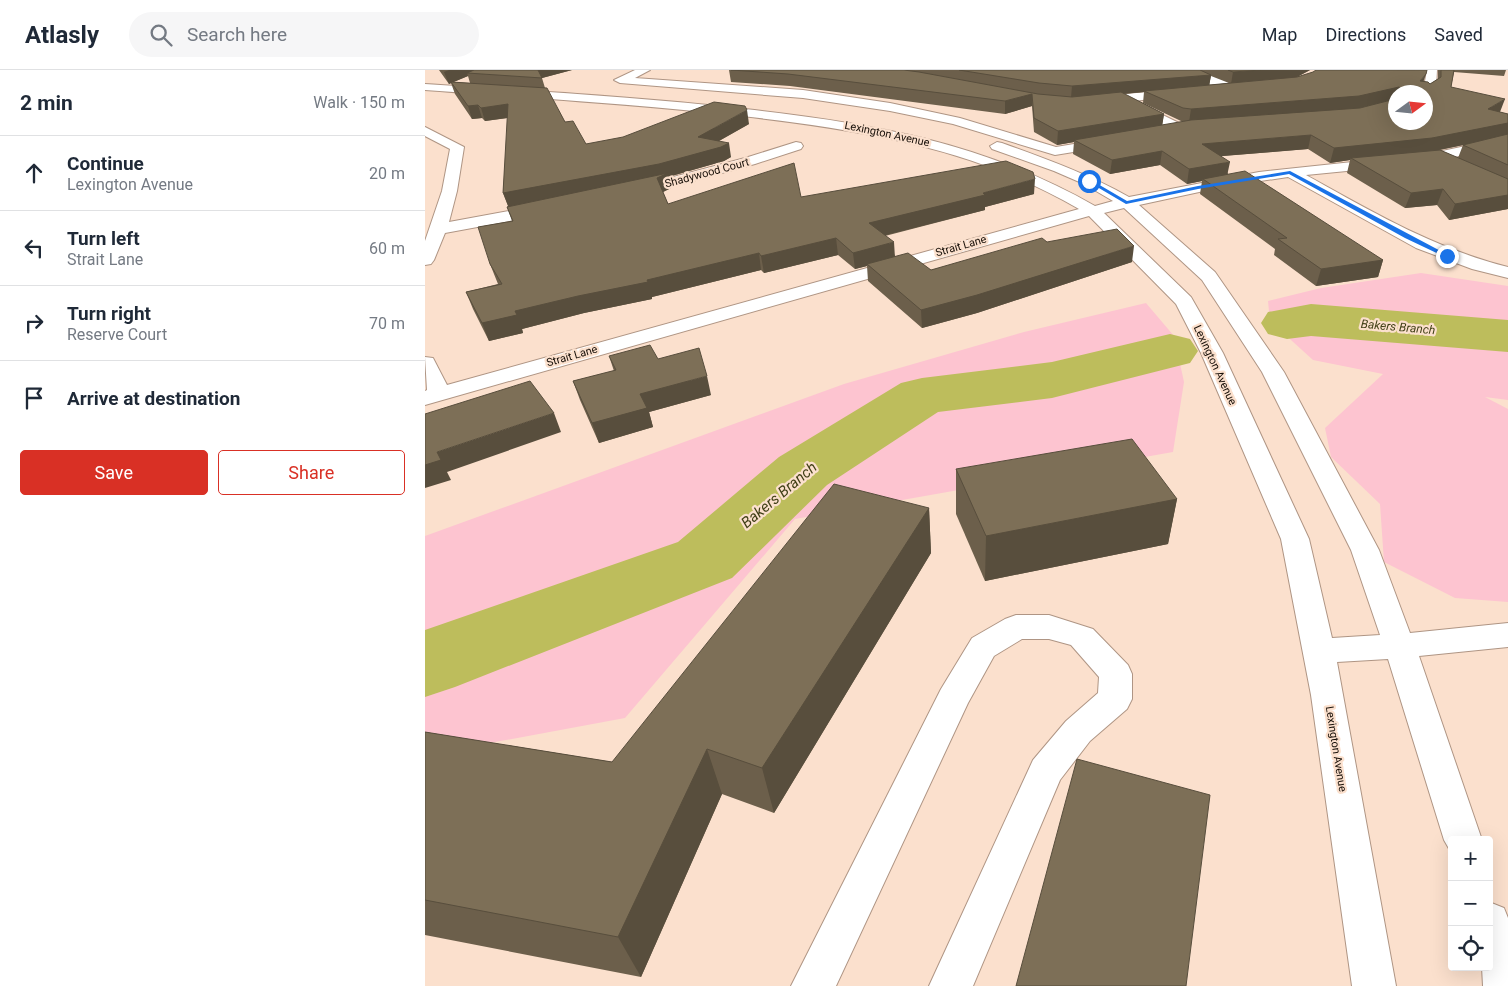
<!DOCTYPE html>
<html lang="en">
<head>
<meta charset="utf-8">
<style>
	:root { --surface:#fff; --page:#f6f6f7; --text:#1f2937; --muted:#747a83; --line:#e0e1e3; --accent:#d93025 }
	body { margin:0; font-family:Roboto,sans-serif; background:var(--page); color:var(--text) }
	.controls { position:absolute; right:15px; bottom:15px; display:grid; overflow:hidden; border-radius:5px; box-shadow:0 5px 20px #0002 }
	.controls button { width:45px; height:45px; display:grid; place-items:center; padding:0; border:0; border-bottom:1px solid var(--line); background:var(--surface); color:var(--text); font:25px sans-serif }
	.compass { position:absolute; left:963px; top:15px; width:45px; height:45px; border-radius:50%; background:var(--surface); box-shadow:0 5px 20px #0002; rotate:75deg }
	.stop { position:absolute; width:15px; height:15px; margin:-11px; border:4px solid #1a73e8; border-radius:50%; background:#fff }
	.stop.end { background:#1a73e8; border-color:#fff; box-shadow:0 1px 5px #0008 }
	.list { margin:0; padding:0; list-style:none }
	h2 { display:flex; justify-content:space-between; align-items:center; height:65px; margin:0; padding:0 20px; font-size:21px }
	h2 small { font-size:16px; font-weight:400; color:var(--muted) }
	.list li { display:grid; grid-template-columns:32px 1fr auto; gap:15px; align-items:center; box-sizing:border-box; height:75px; padding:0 20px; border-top:1px solid var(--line) }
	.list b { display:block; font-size:19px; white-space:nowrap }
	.list p { margin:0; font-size:16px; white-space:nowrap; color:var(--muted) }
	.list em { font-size:16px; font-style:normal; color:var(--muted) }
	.actions { display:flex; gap:10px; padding:15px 20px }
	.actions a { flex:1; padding:11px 0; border:1px solid var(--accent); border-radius:5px; text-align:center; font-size:18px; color:var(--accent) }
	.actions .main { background:var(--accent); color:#fff }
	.icon { flex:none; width:28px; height:28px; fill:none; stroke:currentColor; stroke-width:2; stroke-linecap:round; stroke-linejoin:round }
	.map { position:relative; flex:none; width:1083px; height:916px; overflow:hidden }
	header { display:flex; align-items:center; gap:30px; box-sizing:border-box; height:70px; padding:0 25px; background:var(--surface); border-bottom:1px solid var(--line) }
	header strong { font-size:24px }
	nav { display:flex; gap:28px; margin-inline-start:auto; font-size:18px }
	.search { width:350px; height:45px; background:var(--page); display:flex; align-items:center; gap:12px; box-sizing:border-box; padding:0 18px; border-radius:28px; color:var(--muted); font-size:19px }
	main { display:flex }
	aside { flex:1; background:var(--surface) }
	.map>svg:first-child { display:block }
	.green { fill:#fdc4d0 }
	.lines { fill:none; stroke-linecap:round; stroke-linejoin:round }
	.river { fill:#bdbd5c; fill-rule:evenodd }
	.minor-casing { stroke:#af9584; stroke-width:2 }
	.minor { fill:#fff; fill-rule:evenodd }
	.wall { fill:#6c5f4b; fill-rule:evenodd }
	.shaded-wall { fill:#584e3d }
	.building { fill:#7d6f57; stroke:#584e3d }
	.route { fill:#1a73e8 }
	.labels { text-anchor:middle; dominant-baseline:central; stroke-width:4.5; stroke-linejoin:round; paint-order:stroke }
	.far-street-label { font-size:11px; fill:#170f08; stroke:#fbe0cd }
	.far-water-label { font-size:12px; font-style:italic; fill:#403f16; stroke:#fbe0cd }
	.water-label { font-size:15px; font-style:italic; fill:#403f16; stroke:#fbe0cd }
</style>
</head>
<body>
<header>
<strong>Atlasly</strong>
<div class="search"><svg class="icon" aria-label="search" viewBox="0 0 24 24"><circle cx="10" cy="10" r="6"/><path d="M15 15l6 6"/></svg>Search here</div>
<nav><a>Map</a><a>Directions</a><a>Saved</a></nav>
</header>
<main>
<aside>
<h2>2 min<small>Walk · 150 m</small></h2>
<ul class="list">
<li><svg class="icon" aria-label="ahead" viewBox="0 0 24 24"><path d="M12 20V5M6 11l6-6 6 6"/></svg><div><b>Continue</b><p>Lexington Avenue</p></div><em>20 m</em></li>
<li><svg class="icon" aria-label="left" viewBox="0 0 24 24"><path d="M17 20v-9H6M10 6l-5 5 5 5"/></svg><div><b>Turn left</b><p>Strait Lane</p></div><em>60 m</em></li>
<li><svg class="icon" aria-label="right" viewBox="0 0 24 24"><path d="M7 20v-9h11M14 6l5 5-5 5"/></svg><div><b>Turn right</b><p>Reserve Court</p></div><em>70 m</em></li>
<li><svg class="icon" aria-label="arrive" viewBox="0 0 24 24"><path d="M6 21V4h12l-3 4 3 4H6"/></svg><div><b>Arrive at destination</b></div></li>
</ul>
<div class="actions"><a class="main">Save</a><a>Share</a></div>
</aside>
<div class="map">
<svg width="1083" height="916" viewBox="0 0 1083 916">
	<rect width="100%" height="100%" fill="#fbe0cd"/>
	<!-- green -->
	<g class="green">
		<path d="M996,203l87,13v114l-23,-3 23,12v193l-53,-4 -71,-36 -4,-58 -49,-47 -6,-29 58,-54 -70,-14 -43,-39 -2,-20 53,-13z"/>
		<path d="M721,233l28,33 10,46 -11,70 -378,67 -170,199 -200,37v-219l419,-152 180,-52z"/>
	</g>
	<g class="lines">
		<!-- river -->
		<g class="river">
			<path d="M886,234l197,16v32l-197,-16 -24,3 -19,-5 -7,-11 7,-11z"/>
			<path d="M745,264l20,5 8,12 -8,12 -138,35 -114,14 -111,73 -95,93 -277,109 -30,10v-67l253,-88 101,-85 122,-74 21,-5 130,-16z"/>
		</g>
		<defs>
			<g id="minor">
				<path d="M210,0h15l-15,8 168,12 87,13 70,15 96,29 54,-9 7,4 -7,4 -55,9 -102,-31 -63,-13 -87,-13 -183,-15 -6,-3z"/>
				<path d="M752,0c18,0 47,5 60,20l-6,3 -4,-1z"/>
				<path d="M1002,0h10l-1,18 -10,7v-3h-8l6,-5z"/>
				<path d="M0,14c107,7 214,13 320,25 126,14 238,33 350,97l18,-5 -29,-17 -30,-13 -62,-22 -2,-3 7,-4 5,1c44,16 86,31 127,54l130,-25 169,-18 80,-17v8l-80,18 -122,12c65,36 129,74 202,92v11l-36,-9 -56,-21 -128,-71 -61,9 -88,19 76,67 69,100 95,178 31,83 98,-10v24l-89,9 63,184h-30v14l-8,-14 -56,-181 -51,3 59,324h-44l-41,-291 -30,-156 -80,-186 -25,-49 -87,-88 -664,189v-14l2,-1 -2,-33 8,1 14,27 632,-176c-106,-62 -217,-79 -337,-93 -105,-12 -211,-18 -317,-26zM699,138l78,72 60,92 89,178 29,85 -48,3 -23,-99 -86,-186 -32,-56 -87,-84z"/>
				<path d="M756,19l4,2v4l-51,6 45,22h29l5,1 1,3 -1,3h-41l-47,-24 -1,-4 -32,3 -6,-4 6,-4z"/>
				<path d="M0,57l39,20 -7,44 -8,31 98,-18 8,5 -8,5 -102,19 -11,27 -3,4 -6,1v-24l17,-50 8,-42 -25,-13z"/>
				<path d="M371,72l5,1 2,3 -2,3 -46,15 -122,33 -8,-5 3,-3 117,-31z"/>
				<path d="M591,545h33l44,14 35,36 4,9v25l-5,10 -37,32 -30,39 -87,206h-44l104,-226 33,-39 32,-28 1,-16 -28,-32 -22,-6h-27l-28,17 -26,47 -132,283h-45l150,-297 31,-51 33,-19z"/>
				<path d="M1064,832l15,6 4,10v68h-25l-1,-19h7z"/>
			</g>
		</defs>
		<!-- minor casing -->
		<use href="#minor" class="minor-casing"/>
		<!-- minor -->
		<use href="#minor" class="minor"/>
	</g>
	<!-- wall -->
	<g class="wall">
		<path d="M14,0h133l-30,8 3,10 20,34 21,22 163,-20 -30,17 12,16 -7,4 -56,16 3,11 -8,4 5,12 133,-7 233,-3 -49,13v3l-100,26 10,20 36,14 116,-28 85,20 -155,51 -55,15 -54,-47 -1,-15 -12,3 -17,-14 -74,18 -3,-3 -109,27v2l-68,14 -62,16 1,4 -34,8 -16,-32 -7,-17 32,-8 -8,-20 22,-43 -5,-14 1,-1 -5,-13 5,-75 -23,3 -3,-3 -10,1 -17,-25 -4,-11 -2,1zM43,6l2,7 -17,-1z"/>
		<path d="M304,0h581l-11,6 125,5 6,3 8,-5v-9h68l-2,6 -50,-4 -3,15 49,25h-1l9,2v95l-59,11 -12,-15 -32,3 -58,-35 3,-13 -20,3 -22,-14 -87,7 7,18 155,86 -5,17 -62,9 -42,-31 1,-6 -75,-55 2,-13 -15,3 -27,-19 -50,9 -37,-20 1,-12 -17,3 -23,-13 -2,-26 -27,8 -215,-28 -59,-4zM786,6l18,7 -20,2zM719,22l-1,11 38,18 3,1 -22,3 2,-11 -40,-20zM970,22h30l-30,30zM1048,73l-10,2 -5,13 -18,-8z"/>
		<path d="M184,286l49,3 53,36 -62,17 4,15 -54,16 -19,-43 -7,-19 41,-10z"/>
		<path d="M531,399l221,30 -9,45 -183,37 -29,-67z"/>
		<path d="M504,438l2,45 -157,260 -52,-19 -81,183 -216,-42v-203l187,30z"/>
	</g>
	<!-- shaded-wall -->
	<g class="shaded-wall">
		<path d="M24,0h36l-18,3 1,3 -19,8 -5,-12z"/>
		<path d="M112,0h35l-30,8z"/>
		<path d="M836,0h49l-17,9 -62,5 2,-12z"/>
		<path d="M1001,4l-4,12 -2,-5z"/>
		<path d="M786,5l-2,12 -65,4v1l-73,6 1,-12z"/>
		<path d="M974,17l-1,5h-3v7l-39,10 -167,13 2,-13z"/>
		<path d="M607,24v12l-27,8v-13z"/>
		<path d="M1080,29l-5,13 -17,10 5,-13z"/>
		<path d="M83,34l5,13 -28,4 -4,-13z"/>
		<path d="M53,35l4,13 -10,1 -4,-13z"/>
		<path d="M322,40l2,14 -48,27 -3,-14z"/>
		<path d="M739,44l-2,13 -88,13v2l-17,3 1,-14z"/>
		<path d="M1083,53v13l-80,16 -77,6 -1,2 -20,3 4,-15z"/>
		<path d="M886,65l-3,14 -109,9 3,-14z"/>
		<path d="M304,73l2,14 -7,4 -56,16 3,11 -10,5 -152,15 -6,-15z"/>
		<path d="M737,81l-2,14 -50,9 2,-14z"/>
		<path d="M805,92l-3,14 -24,3 -1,2 -15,3 2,-15z"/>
		<path d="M610,109l-1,15 -49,13v3l-115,29 -1,-16z"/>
		<path d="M1018,119l-6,16 -32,3 6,-15z"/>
		<path d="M1083,125v14l-59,11 6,-16z"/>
		<path d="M411,168l2,17 -74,18 -3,-17z"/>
		<path d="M469,172l1,16 -28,6v2l-12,3 -2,-16z"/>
		<path d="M709,176l-2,16 -155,51 -55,15 -1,-18z"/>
		<path d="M334,183l2,17 -109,27v2l-68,14 -62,16 1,4 -34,8 -7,-18 33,-12z"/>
		<path d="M958,190l-5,17 -62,9 5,-17z"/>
		<path d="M282,306l4,19 -62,17 4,15 -54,16 -7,-20 48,-29z"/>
		<path d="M129,343l7,19 -114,40 4,8 -26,8v-23l12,-13z"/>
		<path d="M752,429l-9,45 -183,37 1,-45z"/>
		<path d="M504,438l2,45 -157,260 -12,-45z"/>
		<path d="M282,679l15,45 -81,183 -23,-40z"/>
	</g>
	<!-- building -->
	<g class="building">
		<path d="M49,0h64l4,8 -75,-5z"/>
		<path d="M306,0h173l15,2 119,22 34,3 49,-5 43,22 -106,17 -24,-13 -2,-24 -27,7 -217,-27z"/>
		<path d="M534,0h241l11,5 -139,11 -33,-3z"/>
		<path d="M803,0h33l-28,2z"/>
		<path d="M891,0h111l-1,4 -6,7 8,1 2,2 11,-7v-7h13l-3,17 54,12 -17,10 20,5v9l-76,15 -98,10 -23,-13 -109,9 28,18 -41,7 -27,-18 -50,9 -38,-20 117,-20 169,-12 35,-9v23h30v-30h-23v-3l-3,-2 -40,9 -168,13 -8,-1 -39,-17 153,-14 16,-5z"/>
		<path d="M26,12l96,6 18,34 8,-1 13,23 37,-7 91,-35 31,4 2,4 -49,27 31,6 -8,4 -62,17 -156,29 5,-89 -27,4 -3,-3 -10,1z"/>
		<path d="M1083,64v31l-45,-20z"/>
		<path d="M1015,80l68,29v16l-53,9 -12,-15 -32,4 -60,-35z"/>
		<path d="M581,91l27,11 2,7 -52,14 2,2 -116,28 25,19 -41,11 -17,-15 -75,18 -2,-3 -112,27 1,2 -70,14 -63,15 2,4 -35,8 -16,-31 36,-8 -12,-20 -12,-37 35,-6 -6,-14 161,-34 -11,5 11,26 126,-41 7,34z"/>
		<path d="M820,101l138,89 -62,9 -43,-30 9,-1 -84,-59z"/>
		<path d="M692,159l17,17 -157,49 -56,15 -54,-46 41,-11 23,17 111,-32 5,4z"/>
		<path d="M225,275l8,14 41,-11 8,28 -67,18 7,14 -55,15 -19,-42 43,-11 -7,-14z"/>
		<path d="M105,311l24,32 -117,39 4,8 -16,5v-51z"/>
		<path d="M707,369l45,60 -191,37 -30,-67z"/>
		<path d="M409,414l95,24 -167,260 -55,-19 -89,188 -193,-37v-168l187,30z"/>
		<path d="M652,689l133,36 -24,191h-170z"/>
	</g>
	<!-- route -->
	<path class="route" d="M865,101l160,85 -5,1 -40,-19 -116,-64 -91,15 -72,15 -39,-23 4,-1 36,21 71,-15z"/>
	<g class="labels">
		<!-- far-street labels -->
		<g class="far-street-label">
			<text transform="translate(462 64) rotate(12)">Lexington Avenue</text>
			<text transform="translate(282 103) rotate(-15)">Shadywood Court</text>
			<text transform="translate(536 176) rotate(-16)">Strait Lane</text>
			<text transform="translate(147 286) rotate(-16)">Strait Lane</text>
			<text transform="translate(790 295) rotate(65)">Lexington Avenue</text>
			<text transform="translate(911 679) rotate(81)">Lexington Avenue</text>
		</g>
		<!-- far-water labels -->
		<g class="far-water-label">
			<text transform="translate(973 257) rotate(5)">Bakers Branch</text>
		</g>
		<!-- water labels -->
		<g class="water-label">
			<text transform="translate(354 425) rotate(-40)">Bakers Branch</text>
		</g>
	</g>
</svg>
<div class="controls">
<button>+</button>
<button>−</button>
<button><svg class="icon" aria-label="locate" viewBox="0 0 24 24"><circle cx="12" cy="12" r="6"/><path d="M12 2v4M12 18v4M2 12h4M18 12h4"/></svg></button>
</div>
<svg class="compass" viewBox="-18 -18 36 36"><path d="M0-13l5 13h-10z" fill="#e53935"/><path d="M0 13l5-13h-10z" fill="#747a83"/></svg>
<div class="stop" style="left:664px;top:111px"></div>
<div class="stop end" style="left:1022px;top:186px"></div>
</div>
</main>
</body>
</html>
